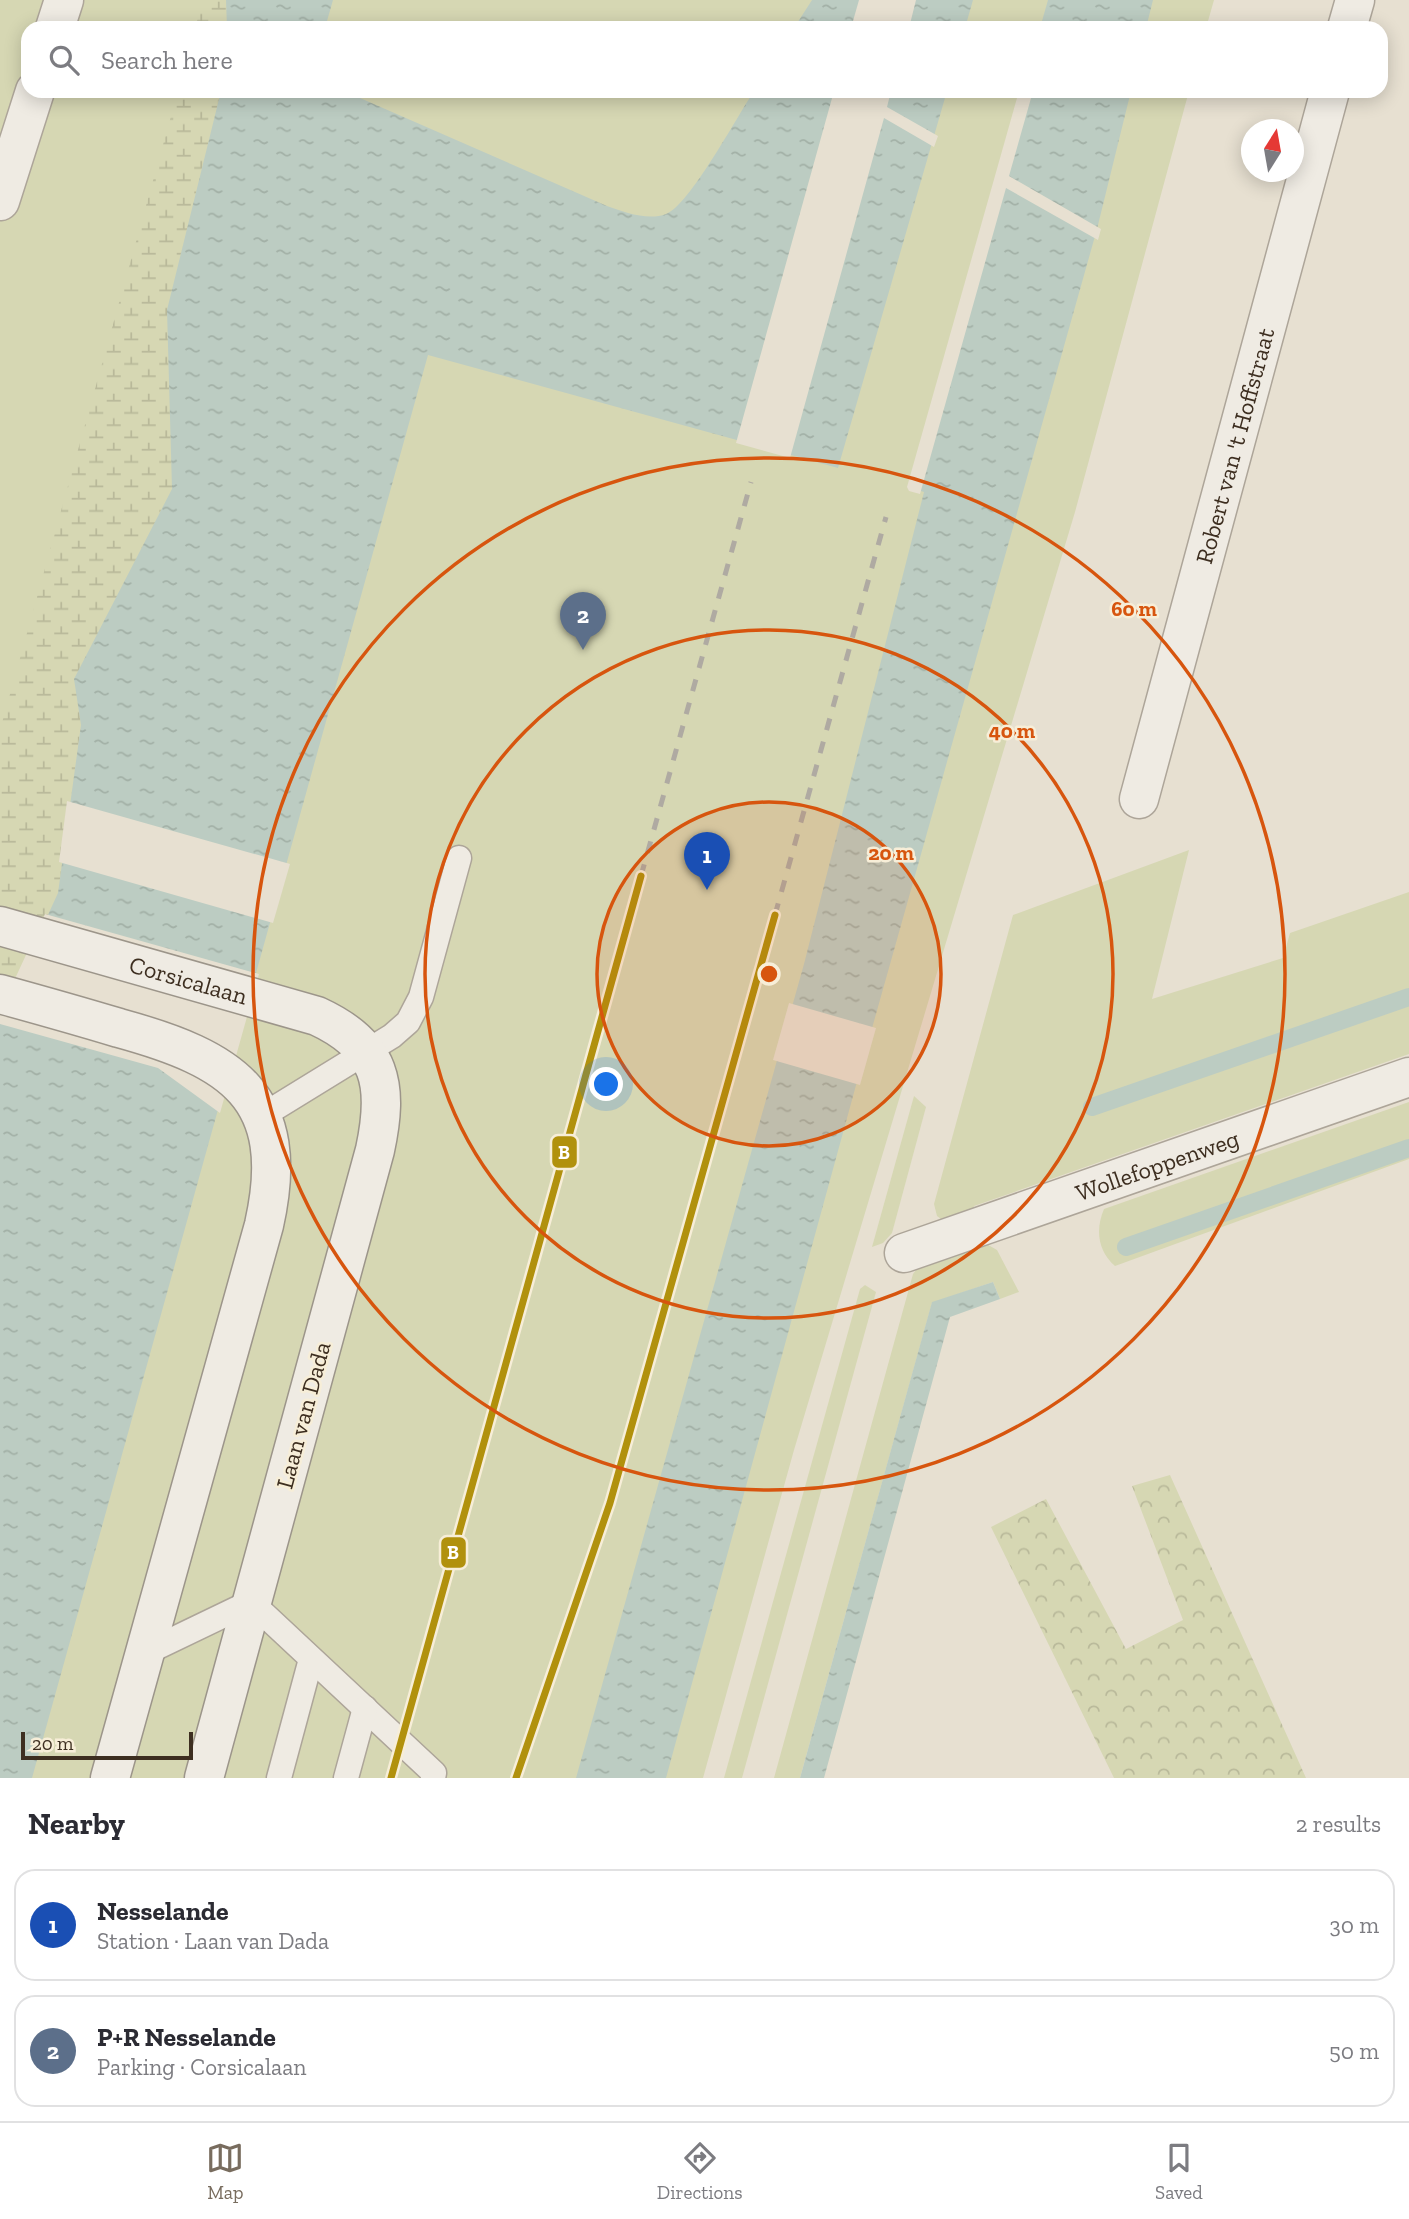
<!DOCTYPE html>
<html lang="en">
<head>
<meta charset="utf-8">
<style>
	:root { --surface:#fff; --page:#f7f7f7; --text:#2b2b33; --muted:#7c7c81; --line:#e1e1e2; --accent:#786c5e }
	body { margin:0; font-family:"Zilla Slab",serif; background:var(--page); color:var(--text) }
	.compass { position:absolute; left:1241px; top:119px; width:63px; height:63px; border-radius:50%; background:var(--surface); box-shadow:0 4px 18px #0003; rotate:11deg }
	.scale { position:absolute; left:21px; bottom:18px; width:172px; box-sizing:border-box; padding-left:7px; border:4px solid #3d2e20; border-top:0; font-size:19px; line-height:24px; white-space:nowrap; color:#3d2e20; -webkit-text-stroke:5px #f7eed8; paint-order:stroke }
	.you { position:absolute; left:607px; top:1085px; width:24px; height:24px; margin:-18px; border:5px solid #fff; border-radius:50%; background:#1a73e8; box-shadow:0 0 0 10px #1a73e833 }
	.badge { display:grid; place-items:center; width:46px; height:46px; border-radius:50%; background:var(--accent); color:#fff; font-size:23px; font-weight:700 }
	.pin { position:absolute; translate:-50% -58px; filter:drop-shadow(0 2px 4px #0008) }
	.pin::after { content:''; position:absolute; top:37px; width:24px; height:21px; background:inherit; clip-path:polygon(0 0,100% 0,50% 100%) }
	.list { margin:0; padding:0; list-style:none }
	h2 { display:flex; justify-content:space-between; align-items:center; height:91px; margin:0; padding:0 28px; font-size:30px }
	h2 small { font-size:23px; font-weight:400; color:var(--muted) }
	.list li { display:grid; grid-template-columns:46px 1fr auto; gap:21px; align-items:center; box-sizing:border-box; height:112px; margin:0 14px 14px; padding:0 14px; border:2px solid var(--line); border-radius:21px }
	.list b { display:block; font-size:26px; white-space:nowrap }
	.list p { margin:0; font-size:23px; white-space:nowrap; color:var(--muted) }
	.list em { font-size:23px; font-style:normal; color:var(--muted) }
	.icon { flex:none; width:38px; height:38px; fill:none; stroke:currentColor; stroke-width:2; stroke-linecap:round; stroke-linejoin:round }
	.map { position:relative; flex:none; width:1409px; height:1778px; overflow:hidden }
	.search { position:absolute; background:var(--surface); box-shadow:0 4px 18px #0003; left:21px; right:21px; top:21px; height:77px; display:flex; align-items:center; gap:18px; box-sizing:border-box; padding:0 24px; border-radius:21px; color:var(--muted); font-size:26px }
	.sheet { height:343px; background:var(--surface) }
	nav { display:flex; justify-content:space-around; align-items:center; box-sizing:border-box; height:98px; border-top:2px solid var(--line); background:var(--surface); font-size:19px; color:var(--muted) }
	nav a { display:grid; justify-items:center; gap:4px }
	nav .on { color:var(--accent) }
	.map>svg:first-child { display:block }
	.green { fill:#d6d7b3 }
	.forest { fill:url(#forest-crowns) }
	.wetland { fill:url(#wetland-marsh) }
	.water { fill:url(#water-ripples) }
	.pier { fill:#e7e0d1 }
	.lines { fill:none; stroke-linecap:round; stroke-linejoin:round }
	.stream { stroke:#bcccc2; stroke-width:18 }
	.lane-casing { stroke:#ada599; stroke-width:27 }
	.street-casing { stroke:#ada599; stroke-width:41 }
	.secondary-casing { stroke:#9c958a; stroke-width:41 }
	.lane { stroke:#efebe3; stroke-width:24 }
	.street { stroke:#efebe3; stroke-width:38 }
	.secondary { stroke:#efebe3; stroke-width:38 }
	.rail { stroke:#afaaa2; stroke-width:5; stroke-dasharray:12 12; stroke-linecap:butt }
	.metro-1-casing { stroke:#f7eed8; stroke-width:12 }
	.metro-1 { stroke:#b1910d; stroke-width:7 }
	.ring { fill:none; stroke:#d7550e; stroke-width:3.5 }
	.labels { text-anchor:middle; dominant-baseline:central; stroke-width:5; stroke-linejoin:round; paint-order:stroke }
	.street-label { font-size:24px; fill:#3d2e20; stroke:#f7eed8 }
	.centre { fill:#d7550e; stroke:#f7eed8; stroke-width:3.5 }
	.ring-label { font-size:21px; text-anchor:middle; font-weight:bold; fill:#d7550e; stroke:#f7eed8; stroke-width:5; stroke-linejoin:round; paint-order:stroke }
	.line-badge { stroke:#f7eed8; stroke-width:2.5 }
	.badge-label { font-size:19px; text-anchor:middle; font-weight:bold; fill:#fff }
</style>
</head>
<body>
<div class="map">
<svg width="1409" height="1778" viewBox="0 0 1409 1778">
	<defs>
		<pattern id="forest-crowns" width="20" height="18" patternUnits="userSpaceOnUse" patternTransform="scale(1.75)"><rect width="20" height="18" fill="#d6d7b3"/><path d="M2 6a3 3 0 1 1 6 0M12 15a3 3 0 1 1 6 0" fill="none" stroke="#b9b99a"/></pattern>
		<pattern id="wetland-marsh" width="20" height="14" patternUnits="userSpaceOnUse" patternTransform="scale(1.75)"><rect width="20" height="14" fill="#d6d7b3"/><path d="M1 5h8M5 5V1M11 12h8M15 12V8" fill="none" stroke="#b9b99a"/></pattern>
		<pattern id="water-ripples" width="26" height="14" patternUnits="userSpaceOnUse" patternTransform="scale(1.75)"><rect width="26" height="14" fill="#bcccc2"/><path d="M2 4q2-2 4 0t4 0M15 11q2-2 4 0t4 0" fill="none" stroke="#a2b0a6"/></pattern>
	</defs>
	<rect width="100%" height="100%" fill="#e7e0d1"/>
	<!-- green -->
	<g class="green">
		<path d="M0,0h1214l-8,28h-1178v63h1161l-114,421 -281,938 -91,328h-703z"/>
		<path d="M1189,850l-37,149 131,-41 7,-25 119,-41v162l-435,152 -1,8 -28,8 -8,-6 -3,-12 79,-289z"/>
		<path d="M914,1096l12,11 -34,126 -9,10 -11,4z"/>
		<path d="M1409,1102v57l-294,107c-17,-15 -20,-36 -11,-57z"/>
		<path d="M983,1242l14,8 22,42 -19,7 -7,-17 -61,21 -132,475h-26l139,-504 9,-12z"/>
		<path d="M865,1285l11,7 -134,486h-18l136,-489z"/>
	</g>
	<!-- forest -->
	<path class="forest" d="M1170,1475l136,303h-192l-123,-251 55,-28 80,150 57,-29 -51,-134z"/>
	<!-- wetland -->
	<g class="wetland">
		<path d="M203,0h23l1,28h-32z"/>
		<path d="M178,91h43l-54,219 5,179 -97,190 6,45 -23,169 -58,126v-289z"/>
	</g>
	<!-- water -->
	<g class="water">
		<path d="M226,0h107l-8,28h-98z"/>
		<path d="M812,0h161l-8,28h-171z"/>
		<path d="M1048,0h105l-7,28h-106z"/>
		<path d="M221,91h123l263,115c17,6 41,15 59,8 23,-8 72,-99 88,-123h193l-109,377 -410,-113 -396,1423h-32v-759l58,-126 23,-168 -7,-46 98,-190 -5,-179z"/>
		<path d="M1023,91h108l-34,138 -239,849 -192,700h-90l228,-814 120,-472 -13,-4z"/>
		<path d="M993,1282l7,17 -50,18 -126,461h-24l132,-476z"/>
	</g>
	<!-- pier -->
	<g class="pier">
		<path d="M859,0h57l-7,28h-58z"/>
		<path d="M834,91h57l-4,16 51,29 -4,11 -50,-29 -94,340 -54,-15z"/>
		<path d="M1019,91h14l-24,85 92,53 -3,11 -92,-52 -86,306 -11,-3 -2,-4z"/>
		<path d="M67,801l223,63 -17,59 -214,-61z"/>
		<path d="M45,914l214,60 -39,139 -62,-45 -158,-44v-13z"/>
		<path d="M789,1003l87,25 -16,57 -87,-25z"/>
	</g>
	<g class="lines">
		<!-- stream -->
		<g class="stream">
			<path d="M1092,1107l317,-110"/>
			<path d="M1126,1247l283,-99"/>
		</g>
		<defs>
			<g id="lane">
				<path d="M262,1116l130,-80 16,-14 13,-25 38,-139"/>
				<path d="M145,1653l106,-51 183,171 -1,5"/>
				<path d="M279,1778l32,-119"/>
				<path d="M346,1778l19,-70"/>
			</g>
			<g id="street">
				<path d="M55,28l9,-28"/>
				<path d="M1347,28l8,-28"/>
				<path d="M0,201l35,-110"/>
				<path id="s1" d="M1139,799l191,-708"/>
				<path id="s2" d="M904,1253l505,-176"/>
			</g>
			<g id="secondary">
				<path id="s3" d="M0,926l317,90c65,30 72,69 58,134l-171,628"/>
				<path d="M0,994c40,11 79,22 119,34 113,31 174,68 145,197l-154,553"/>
			</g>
		</defs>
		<!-- lane casing -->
		<use href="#lane" class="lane-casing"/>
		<!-- street casing -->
		<use href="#street" class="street-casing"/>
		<!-- secondary casing -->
		<use href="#secondary" class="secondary-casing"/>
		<!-- lane -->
		<use href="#lane" class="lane"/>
		<!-- street -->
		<use href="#street" class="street"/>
		<!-- secondary -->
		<use href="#secondary" class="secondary"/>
		<!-- rail -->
		<g class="rail">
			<path d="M641,876l110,-394"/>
			<path d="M775,915l111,-398"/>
		</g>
		<defs>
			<g id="metro-1">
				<path d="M391,1778l250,-902"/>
				<path d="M516,1778l94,-275 165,-588"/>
			</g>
		</defs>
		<!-- metro-1 casing -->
		<use href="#metro-1" class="metro-1-casing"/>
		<!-- metro-1 -->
		<use href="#metro-1" class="metro-1"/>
	</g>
	<!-- distance rings -->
	<circle cx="769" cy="974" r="172" fill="#d7550e" fill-opacity=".12"/>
	<g class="ring">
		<circle cx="769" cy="974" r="172"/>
		<circle cx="769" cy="974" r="344"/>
		<circle cx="769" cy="974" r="516"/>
	</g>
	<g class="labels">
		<!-- street labels -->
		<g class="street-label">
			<text stroke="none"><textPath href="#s1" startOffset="366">Robert van 't Hoffstraat</textPath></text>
			<text stroke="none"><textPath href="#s3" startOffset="196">Corsicalaan</textPath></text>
			<text stroke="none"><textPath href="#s2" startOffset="268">Wollefoppenweg</textPath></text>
			<text transform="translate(303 1415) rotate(-75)">Laan van Dada</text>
		</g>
	</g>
	<circle cx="769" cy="974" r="10" class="centre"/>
	<g class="ring-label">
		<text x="1134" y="616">60 m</text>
		<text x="1012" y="738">40 m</text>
		<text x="891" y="860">20 m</text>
	</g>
	<g class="line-badge">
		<rect x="551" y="1135" width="27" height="34" rx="7" fill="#b1910d"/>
		<rect x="440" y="1536" width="27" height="33" rx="7" fill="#b1910d"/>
	</g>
	<g class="badge-label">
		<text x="564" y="1159">B</text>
		<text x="453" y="1559">B</text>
	</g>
</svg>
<svg class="compass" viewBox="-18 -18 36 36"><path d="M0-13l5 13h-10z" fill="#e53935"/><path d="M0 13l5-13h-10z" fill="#7c7c81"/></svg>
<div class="scale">20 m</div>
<div class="you"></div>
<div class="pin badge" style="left:707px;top:890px;background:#1a4fb4">1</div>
<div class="pin badge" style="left:583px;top:650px;background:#5c6f8a">2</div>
<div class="search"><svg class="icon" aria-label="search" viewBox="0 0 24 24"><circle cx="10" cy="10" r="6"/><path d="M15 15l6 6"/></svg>Search here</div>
</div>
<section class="sheet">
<h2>Nearby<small>2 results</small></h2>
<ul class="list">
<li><span class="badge" style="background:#1a4fb4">1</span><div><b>Nesselande</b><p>Station · Laan van Dada</p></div><em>30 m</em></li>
<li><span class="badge" style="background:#5c6f8a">2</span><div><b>P+R Nesselande</b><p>Parking · Corsicalaan</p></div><em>50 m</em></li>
</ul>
</section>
<nav>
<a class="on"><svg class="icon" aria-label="map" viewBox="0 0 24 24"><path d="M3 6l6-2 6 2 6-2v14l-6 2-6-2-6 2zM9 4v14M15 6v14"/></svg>Map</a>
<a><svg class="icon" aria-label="directions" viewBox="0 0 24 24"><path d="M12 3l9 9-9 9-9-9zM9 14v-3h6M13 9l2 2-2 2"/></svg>Directions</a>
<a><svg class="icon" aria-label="saved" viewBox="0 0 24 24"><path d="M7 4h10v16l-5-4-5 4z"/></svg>Saved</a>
</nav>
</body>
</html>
